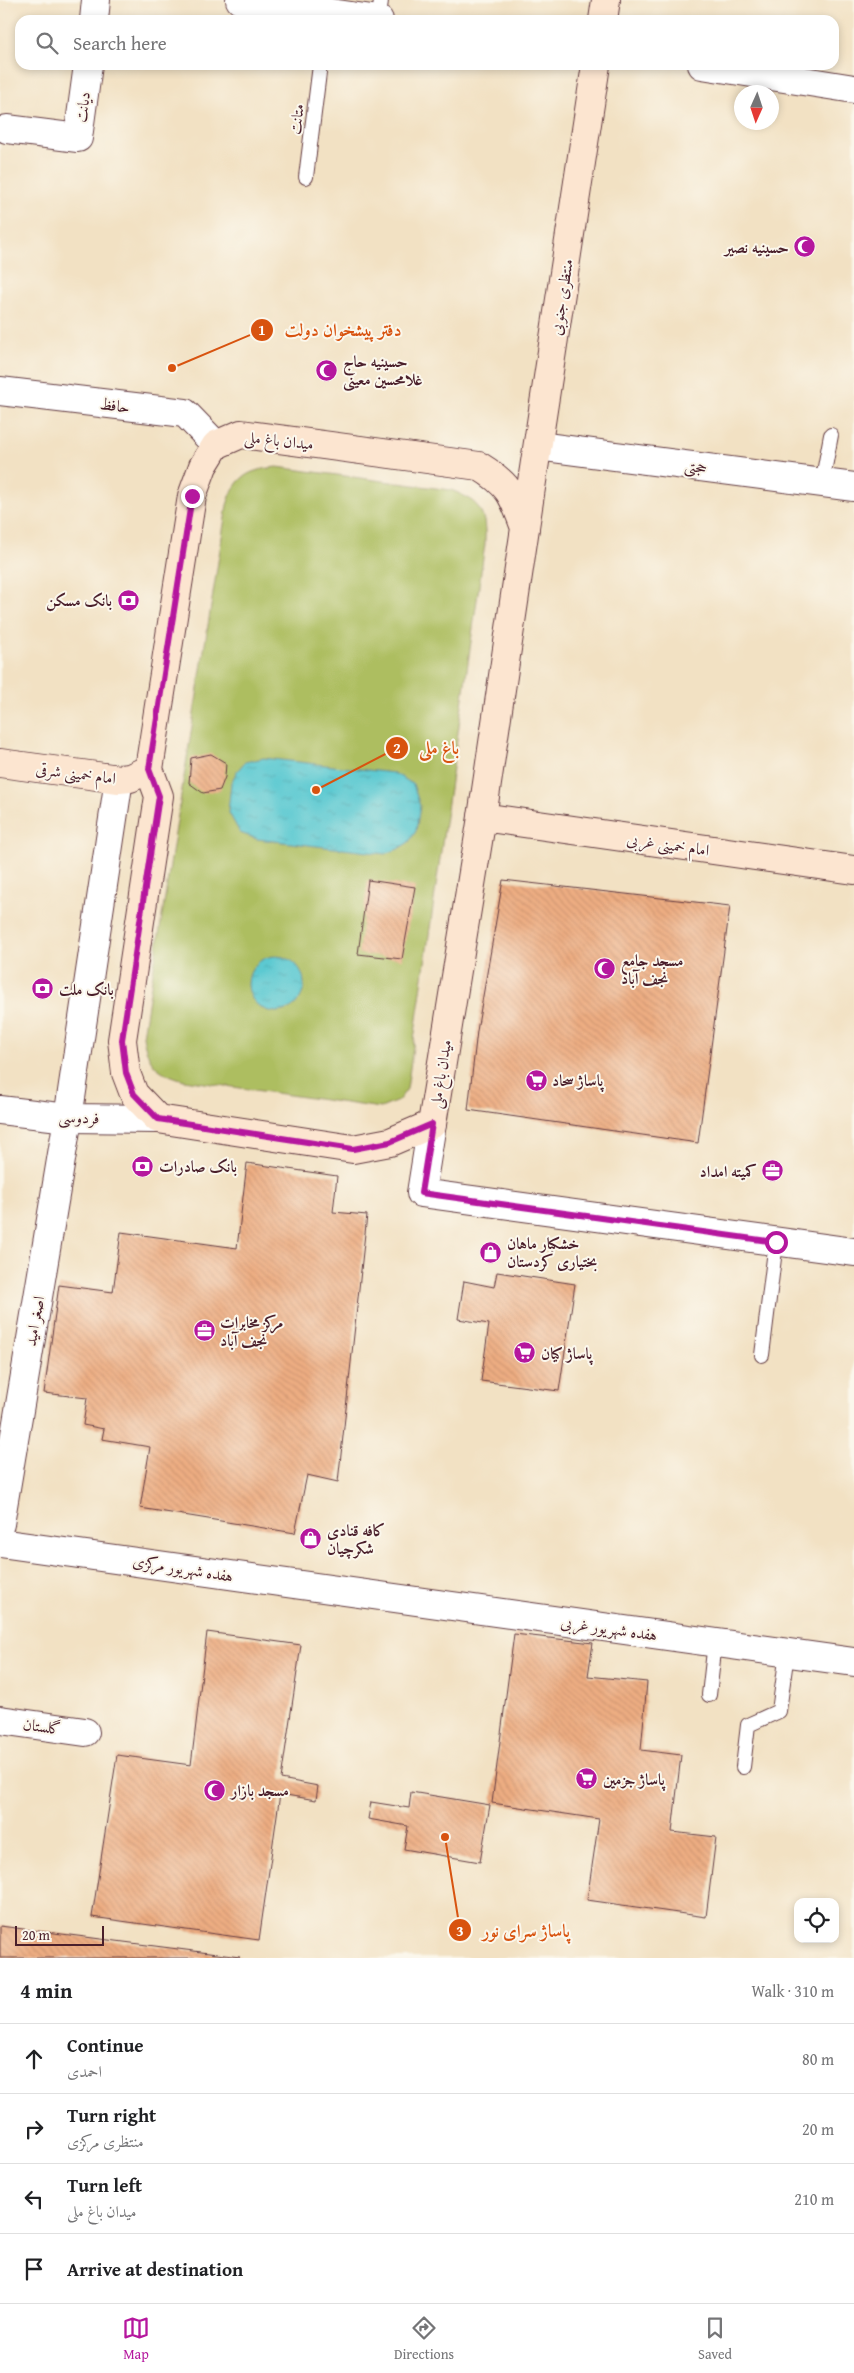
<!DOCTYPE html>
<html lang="en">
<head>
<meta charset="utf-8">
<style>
	:root { --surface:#fff; --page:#f6f6f6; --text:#202124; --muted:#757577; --line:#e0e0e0; --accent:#b5179e }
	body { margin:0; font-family:"Gentium Book Plus",Amiri,serif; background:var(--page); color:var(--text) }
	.controls { position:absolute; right:15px; bottom:15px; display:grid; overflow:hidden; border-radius:10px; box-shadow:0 2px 8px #0003 }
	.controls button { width:45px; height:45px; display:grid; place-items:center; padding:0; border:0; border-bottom:1px solid var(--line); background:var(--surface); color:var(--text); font:25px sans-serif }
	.compass { position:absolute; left:734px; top:85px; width:45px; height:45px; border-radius:50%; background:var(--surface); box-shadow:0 2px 8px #0003; rotate:183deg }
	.scale { position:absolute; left:15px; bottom:12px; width:89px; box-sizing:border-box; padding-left:5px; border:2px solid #4a1f2b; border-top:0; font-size:14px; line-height:18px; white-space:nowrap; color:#4a1f2b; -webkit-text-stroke:4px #fbf7ec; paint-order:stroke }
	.stop { position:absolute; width:15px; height:15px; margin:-11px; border:4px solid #b5179e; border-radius:50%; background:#fff }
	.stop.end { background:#b5179e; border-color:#fff; box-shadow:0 1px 5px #0008 }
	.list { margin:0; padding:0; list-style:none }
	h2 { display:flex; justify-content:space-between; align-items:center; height:65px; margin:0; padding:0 20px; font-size:21px }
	h2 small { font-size:16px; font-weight:400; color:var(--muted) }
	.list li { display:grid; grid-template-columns:32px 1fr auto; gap:15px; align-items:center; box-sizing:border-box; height:70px; padding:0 20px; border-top:1px solid var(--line) }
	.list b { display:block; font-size:19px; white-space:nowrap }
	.list p { margin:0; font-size:16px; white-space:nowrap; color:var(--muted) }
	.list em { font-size:16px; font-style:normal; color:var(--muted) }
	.icon { flex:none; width:28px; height:28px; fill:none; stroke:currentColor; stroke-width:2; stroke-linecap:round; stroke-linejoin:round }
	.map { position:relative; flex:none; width:854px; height:1958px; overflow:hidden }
	.search { position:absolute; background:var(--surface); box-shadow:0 2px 8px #0003; left:15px; right:15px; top:15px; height:55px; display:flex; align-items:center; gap:12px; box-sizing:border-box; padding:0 18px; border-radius:15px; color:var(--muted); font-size:19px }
	.sheet { height:345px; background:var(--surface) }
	nav { display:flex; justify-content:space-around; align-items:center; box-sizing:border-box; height:70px; border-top:1px solid var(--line); background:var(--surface); font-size:14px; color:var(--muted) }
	nav a { display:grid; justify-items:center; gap:2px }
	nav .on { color:var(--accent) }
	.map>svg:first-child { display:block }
	.green { fill:#adbe61; stroke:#7c6e46 }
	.water { fill:url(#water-ripples); stroke:#53747e }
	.building { fill:url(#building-back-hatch) }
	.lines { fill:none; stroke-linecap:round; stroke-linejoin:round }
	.service-casing { stroke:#633c42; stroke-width:16 }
	.minor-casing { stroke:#633c42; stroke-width:30 }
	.tertiary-casing { stroke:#633c42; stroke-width:30 }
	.secondary-casing { stroke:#633c42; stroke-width:30 }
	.service { stroke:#fff; stroke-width:14 }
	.minor { stroke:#fff; stroke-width:28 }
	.tertiary { stroke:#fff; stroke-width:28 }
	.secondary { stroke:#fce5d0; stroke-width:28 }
	.route { stroke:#b5179e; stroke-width:6 }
	.labels { text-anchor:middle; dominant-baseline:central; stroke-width:4; stroke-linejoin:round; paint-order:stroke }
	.street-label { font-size:16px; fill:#4a1f2b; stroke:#fbf7ec }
	.poi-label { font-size:16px; font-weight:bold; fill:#4a1f2b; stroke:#fbf7ec; text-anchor:start }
	.leader { fill:none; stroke:#d8530f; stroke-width:2 }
	.callout-dot { fill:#d8530f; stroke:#fbf7ec; stroke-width:2 }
	.mark-label { font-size:15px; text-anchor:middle; font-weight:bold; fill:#fff }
	.callout-label { font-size:18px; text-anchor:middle; font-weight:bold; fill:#d8530f; stroke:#fbf7ec; stroke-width:4; stroke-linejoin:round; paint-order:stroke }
</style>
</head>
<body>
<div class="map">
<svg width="854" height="1958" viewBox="0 0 854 1958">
	<defs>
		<pattern id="water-ripples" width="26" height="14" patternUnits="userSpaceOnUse" patternTransform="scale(1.25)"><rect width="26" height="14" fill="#5cc9d1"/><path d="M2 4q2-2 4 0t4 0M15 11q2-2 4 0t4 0" fill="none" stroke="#52acb4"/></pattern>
		<pattern id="building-back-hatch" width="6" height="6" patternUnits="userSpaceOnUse" patternTransform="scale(1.25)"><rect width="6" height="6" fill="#edad82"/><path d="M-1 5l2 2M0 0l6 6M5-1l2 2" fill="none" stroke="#cd9470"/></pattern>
	</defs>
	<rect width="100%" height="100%" fill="#fbf7ec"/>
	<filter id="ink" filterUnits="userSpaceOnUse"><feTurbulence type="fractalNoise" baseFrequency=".02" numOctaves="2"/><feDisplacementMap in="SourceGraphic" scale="10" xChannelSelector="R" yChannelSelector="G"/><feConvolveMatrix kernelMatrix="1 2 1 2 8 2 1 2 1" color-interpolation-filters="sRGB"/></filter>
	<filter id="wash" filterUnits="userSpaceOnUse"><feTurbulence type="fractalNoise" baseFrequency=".0096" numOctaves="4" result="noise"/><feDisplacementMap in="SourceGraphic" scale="20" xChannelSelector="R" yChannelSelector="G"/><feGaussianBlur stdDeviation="1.12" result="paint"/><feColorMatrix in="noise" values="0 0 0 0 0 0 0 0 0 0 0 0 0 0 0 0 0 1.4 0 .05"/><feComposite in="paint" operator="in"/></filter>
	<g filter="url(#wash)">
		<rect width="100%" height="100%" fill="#f2e1c3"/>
		<!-- green -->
		<path class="green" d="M277,467l174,23c31,12 35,23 34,54l-78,545 -9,12 -17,7 -197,-28c-27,-8 -36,-15 -41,-44l84,-531c9,-29 21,-35 50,-38z"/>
		<!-- water -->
		<g class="water">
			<path d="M264,758l130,15 19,11 7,22 -4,25 -7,11 -11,7 -13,5 -128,-15 -17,-6 -12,-22 3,-28 6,-12 8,-9z"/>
			<circle cx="276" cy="984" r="28"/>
		</g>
		<g id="blocks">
			<!-- building -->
			<g class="building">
				<path d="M211,754l15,9 -1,14 -5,13 -17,3 -14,-10 2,-25z"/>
				<path d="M368,880l47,7 -13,72 -44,-5z"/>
				<path d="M503,880l227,26 -32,237 -230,-33 9,-79z"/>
				<path d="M247,1163l90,13 -4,36 34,3 -29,267 -31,-7 -12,58 -155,-25 10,-61 -48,-8 2,-10 -21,-4 4,-27 -43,-5 15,-108 54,7 8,-60 116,16z"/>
				<path d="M497,1272l78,12 -16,107 -78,-10 8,-57 -31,-5 6,-38 30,6z"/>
				<path d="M207,1632l94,13 -20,134 37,7 -2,14 -36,-6 -21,146 -167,-23 25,-162 74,10z"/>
				<path d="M514,1634l79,9 -5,33 59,6 -6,68 40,5 -9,77 44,5 -10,80 -119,-17 12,-81 -107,-16z"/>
				<path d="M411,1792l79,13 -10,57 -76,-13 4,-23 -40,-7 3,-17 38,6z"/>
				<path d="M0,1926l240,31 -1,1h-239z"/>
			</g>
		</g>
	</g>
	<g filter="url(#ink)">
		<use href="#blocks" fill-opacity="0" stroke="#633c42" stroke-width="1"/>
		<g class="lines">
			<defs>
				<g id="service">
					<path d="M379,20l2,-20"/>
					<path d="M306,177l14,-112"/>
					<path d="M822,483l9,-48"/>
					<path d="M762,1355l14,-113"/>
					<path d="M709,1695l6,-53"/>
					<path d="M743,1767l5,-42 31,-14 8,-58"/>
				</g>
				<g id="minor">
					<path d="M94,20l2,-20"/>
					<path d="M7,129l71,9 10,-73"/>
					<path d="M538,446l316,41"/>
					<path d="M432,1124l-11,69 433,59"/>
					<path d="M0,1524l68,-406 51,-339"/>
					<path d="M0,1720l85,12"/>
				</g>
				<g id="tertiary">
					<path d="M240,0l139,20"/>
					<path d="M702,65l152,24"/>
					<path d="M0,391l185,22 31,32"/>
					<path d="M0,1110l68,8 90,1"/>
					<path d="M0,1543l854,119"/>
				</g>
				<g id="secondary">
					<path d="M603,20l3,-20"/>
					<path d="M241,434l238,32c31,19 34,29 46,62l-43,289 -50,307 -42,18 -37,7 -195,-30 -24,-25 -8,-21 -4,-33 37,-244 -10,-27 43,-273 11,-30 13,-21z"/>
					<path d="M525,527l71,-462"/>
					<path d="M0,763l119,16 11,-1 19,-9"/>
					<path d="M482,817l372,53"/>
				</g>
			</defs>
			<!-- service casing -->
			<use href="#service" class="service-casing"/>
			<!-- minor casing -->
			<use href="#minor" class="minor-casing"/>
			<!-- tertiary casing -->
			<use href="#tertiary" class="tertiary-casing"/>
			<!-- secondary casing -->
			<use href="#secondary" class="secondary-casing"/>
			<!-- service -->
			<use href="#service" class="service"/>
			<!-- minor -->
			<use href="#minor" class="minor"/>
			<!-- tertiary -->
			<use href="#tertiary" class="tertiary"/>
			<!-- secondary -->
			<use href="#secondary" class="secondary"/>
		</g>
	</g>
	<g class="lines" filter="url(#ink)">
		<!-- route -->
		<path class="route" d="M192,496l-43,273 10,27 -37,244 4,33 8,21 24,25 195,30 37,-7 42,-18 -11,69 355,49"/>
	</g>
	<!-- icons -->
	<defs>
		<symbol id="mosque-disc" viewBox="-11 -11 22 22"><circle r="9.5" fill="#b5179e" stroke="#fbf7ec"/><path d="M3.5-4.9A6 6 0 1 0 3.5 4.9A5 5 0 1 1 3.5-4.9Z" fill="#fff"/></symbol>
		<symbol id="bank-disc" viewBox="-11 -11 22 22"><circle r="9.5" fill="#b5179e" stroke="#fbf7ec"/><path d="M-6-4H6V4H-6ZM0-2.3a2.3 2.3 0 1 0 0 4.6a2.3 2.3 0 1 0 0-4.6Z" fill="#fff"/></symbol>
		<symbol id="supermarket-disc" viewBox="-11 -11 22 22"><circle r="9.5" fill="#b5179e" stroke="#fbf7ec"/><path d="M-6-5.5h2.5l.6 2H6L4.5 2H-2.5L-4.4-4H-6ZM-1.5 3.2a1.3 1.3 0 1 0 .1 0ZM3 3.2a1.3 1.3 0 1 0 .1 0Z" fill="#fff"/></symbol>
		<symbol id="office-disc" viewBox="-11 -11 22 22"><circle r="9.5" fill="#b5179e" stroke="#fbf7ec"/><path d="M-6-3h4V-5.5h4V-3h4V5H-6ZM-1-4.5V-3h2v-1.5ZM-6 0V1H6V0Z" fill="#fff"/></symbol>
		<symbol id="shop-disc" viewBox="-11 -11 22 22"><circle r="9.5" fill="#b5179e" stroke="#fbf7ec"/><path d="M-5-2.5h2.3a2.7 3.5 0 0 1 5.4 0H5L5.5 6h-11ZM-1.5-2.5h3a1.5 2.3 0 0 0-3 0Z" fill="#fff"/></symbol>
	</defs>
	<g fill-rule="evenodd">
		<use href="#mosque-disc" x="792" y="234" width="25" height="25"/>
		<use href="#mosque-disc" x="314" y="358" width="25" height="25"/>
		<use href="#bank-disc" x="116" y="588" width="25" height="25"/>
		<use href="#mosque-disc" x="592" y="956" width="25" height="25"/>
		<use href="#bank-disc" x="30" y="976" width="25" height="25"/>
		<use href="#supermarket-disc" x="524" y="1068" width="25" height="25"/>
		<use href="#bank-disc" x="130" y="1154" width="25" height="25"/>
		<use href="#office-disc" x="760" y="1158" width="25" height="25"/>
		<use href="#shop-disc" x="478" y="1240" width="25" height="25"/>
		<use href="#office-disc" x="192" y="1318" width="25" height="25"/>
		<use href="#supermarket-disc" x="512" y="1340" width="25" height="25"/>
		<use href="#shop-disc" x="298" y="1526" width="25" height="25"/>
		<use href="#supermarket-disc" x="574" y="1766" width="25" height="25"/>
		<use href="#mosque-disc" x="202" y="1778" width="25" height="25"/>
	</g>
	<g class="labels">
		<!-- street labels -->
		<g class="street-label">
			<text transform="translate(82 107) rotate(-82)">دیانت</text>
			<text transform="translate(296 119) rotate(-83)">متانت</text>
			<text transform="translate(561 297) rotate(-81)">منتظری جنوبی</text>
			<text transform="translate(115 405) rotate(7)">حافظ</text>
			<text transform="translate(279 440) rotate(6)">میدان باغ ملی</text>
			<text transform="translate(696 466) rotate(7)">حجتی</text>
			<text transform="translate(76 773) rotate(7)">امام خمینی شرقی</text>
			<text transform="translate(668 844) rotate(8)">امام خمینی غربی</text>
			<text transform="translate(440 1074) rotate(-81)">میدان باغ ملی</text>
			<text transform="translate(79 1117) rotate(2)">فردوسی</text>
			<text transform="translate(34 1321) rotate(-80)">اصغر امید</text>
			<text transform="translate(183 1568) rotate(9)">هفده شهریور مرکزی</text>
			<text transform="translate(609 1628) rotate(8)">هفده شهریور غربی</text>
			<text transform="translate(42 1726) rotate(8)">گلستان</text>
		</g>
		<!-- poi labels -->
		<g class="poi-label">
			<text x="789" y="247" text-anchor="end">حسینیه نصیر</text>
			<text x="343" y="361">حسینیه حاج<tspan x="343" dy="18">غلامحسین معینی</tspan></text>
			<text x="112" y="600" text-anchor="end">بانک مسکن</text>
			<text x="621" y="960">مسجد جامع<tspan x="621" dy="18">نجف آباد</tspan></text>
			<text x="59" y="989">بانک ملت</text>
			<text x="552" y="1080">پاساژ سحاد</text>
			<text x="159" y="1166">بانک صادرات</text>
			<text x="757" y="1171" text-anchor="end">کمیته امداد</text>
			<text x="507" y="1243">خشکبار ماهان<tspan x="507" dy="18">بختیاری کردستان</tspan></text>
			<text x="220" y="1322">مرکز مخابرات<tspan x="220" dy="18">نجف آباد</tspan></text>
			<text x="541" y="1353">پاساژ کیان</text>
			<text x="327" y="1530">کافه قنادی<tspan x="327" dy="18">شکرچیان</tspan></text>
			<text x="603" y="1779">پاساژ جزمین</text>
			<text x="231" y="1790">مسجد بازار</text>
		</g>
	</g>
	<!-- callouts -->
	<path class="leader" d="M172 368L262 330M316 790L397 748M445 1837L460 1930"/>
	<g class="callout-dot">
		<circle cx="172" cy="368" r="5"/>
		<circle cx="316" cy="790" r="5"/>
		<circle cx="445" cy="1837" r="5"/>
		<circle cx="262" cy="330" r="12"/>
		<circle cx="397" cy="748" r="12"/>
		<circle cx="460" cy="1930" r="12"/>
	</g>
	<g class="mark-label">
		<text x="262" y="335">1</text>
		<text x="397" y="753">2</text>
		<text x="460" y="1936">3</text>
	</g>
	<g class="callout-label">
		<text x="343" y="336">دفتر پیشخوان دولت</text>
		<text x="439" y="754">باغ ملی</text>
		<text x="526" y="1937">پاساژ سرای نور</text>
	</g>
</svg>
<div class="controls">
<button><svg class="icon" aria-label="locate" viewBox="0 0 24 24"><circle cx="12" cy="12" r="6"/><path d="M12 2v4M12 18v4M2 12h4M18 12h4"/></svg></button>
</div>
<svg class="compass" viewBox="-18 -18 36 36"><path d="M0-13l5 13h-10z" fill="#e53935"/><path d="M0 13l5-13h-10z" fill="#757577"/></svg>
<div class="scale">20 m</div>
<div class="stop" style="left:776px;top:1242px"></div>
<div class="stop end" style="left:192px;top:496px"></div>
<div class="search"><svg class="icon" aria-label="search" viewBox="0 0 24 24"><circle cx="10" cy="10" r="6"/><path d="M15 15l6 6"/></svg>Search here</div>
</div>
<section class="sheet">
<h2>4 min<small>Walk · 310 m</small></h2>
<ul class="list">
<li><svg class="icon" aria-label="ahead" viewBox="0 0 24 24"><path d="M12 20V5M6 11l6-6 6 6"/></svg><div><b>Continue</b><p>احمدی</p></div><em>80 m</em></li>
<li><svg class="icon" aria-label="right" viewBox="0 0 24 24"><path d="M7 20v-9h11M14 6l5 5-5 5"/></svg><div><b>Turn right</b><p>منتظری مرکزی</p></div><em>20 m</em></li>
<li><svg class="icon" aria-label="left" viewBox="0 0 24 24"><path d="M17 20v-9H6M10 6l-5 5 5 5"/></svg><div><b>Turn left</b><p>میدان باغ ملی</p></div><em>210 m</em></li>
<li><svg class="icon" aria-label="arrive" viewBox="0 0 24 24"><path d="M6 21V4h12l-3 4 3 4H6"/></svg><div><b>Arrive at destination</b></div></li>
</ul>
</section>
<nav>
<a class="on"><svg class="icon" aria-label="map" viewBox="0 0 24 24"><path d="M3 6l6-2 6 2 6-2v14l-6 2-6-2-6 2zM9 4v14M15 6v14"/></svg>Map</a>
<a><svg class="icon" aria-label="directions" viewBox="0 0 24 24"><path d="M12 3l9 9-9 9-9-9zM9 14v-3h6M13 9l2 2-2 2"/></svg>Directions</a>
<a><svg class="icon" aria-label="saved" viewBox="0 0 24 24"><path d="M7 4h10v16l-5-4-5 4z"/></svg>Saved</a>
</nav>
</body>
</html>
